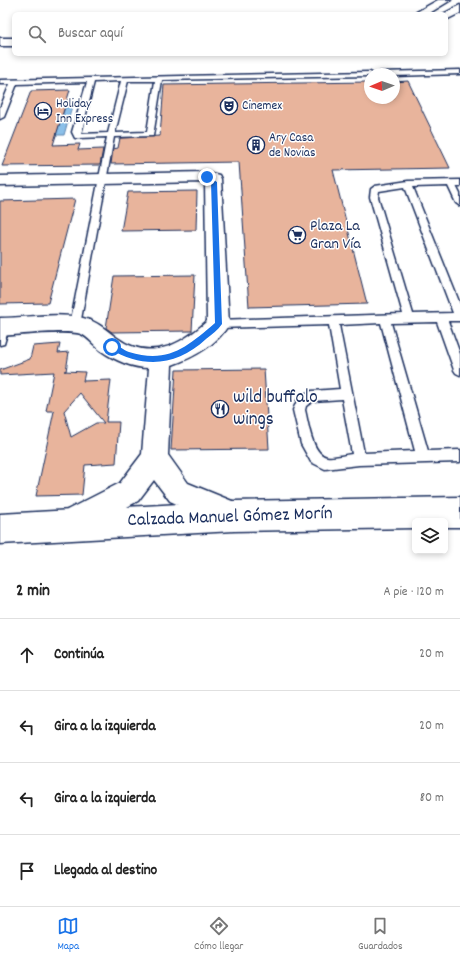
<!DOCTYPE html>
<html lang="es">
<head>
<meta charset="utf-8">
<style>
	:root { --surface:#fff; --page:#f2f2f2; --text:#222; --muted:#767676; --line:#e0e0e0; --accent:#1a73e8 }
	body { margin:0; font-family:Dekko,sans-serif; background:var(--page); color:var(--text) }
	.controls { position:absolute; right:12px; bottom:12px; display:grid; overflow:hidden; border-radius:6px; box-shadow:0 2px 6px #0003 }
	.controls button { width:36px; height:36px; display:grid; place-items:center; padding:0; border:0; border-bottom:1px solid var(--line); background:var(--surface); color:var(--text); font:20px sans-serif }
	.compass { position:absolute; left:364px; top:68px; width:36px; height:36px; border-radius:50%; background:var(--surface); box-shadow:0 2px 6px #0003; rotate:268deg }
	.stop { position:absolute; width:12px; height:12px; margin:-9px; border:3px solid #1a73e8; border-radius:50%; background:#fff }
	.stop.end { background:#1a73e8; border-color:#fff; box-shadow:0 1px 4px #0008 }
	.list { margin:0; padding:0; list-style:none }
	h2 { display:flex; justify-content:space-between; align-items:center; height:52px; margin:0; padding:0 16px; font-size:17px }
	h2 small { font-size:13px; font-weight:400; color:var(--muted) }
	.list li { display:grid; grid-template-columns:26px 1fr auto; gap:12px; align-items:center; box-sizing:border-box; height:72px; padding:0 16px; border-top:1px solid var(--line) }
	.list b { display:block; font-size:15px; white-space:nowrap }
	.list em { font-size:13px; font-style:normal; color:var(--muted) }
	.icon { flex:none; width:22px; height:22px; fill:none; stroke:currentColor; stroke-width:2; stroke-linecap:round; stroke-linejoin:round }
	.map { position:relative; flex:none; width:460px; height:566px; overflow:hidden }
	.search { position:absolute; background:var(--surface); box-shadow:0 2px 6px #0003; left:12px; right:12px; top:12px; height:44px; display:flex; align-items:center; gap:10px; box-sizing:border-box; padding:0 14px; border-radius:6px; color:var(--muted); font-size:15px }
	.sheet { height:340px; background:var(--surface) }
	nav { display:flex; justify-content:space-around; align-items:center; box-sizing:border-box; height:56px; border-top:1px solid var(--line); background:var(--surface); font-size:11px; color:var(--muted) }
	nav a { display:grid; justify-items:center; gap:2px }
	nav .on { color:var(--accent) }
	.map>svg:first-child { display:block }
	.water { fill:#8cc0e9; stroke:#5f86b1 }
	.building { fill:#e8b49c; stroke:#1b2f5e; fill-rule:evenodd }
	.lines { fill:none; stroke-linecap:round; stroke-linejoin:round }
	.service-casing { stroke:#1b2f5e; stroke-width:3 }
	.minor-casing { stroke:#1b2f5e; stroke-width:3 }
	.primary-casing { stroke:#1b2f5e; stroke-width:3 }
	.service { fill:#fff; fill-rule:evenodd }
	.minor { fill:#fff; fill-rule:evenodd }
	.primary { fill:#fff; fill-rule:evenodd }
	.route { fill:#1a73e8 }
	.labels { text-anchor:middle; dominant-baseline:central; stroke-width:3; stroke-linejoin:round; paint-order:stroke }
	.far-poi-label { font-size:13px; fill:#1b2f5e; stroke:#fff; text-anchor:start }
	.poi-label { font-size:16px; fill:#1b2f5e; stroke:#fff; text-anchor:start }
	.near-poi-label { font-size:19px; fill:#1b2f5e; stroke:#fff; text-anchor:start }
	.near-street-label { font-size:19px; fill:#1b2f5e; stroke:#fff }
</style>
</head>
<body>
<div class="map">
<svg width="460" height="566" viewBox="0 0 460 566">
	<rect width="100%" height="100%" fill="#fff"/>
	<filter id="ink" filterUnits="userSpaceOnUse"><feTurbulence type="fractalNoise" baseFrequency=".025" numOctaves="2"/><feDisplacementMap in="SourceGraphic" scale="8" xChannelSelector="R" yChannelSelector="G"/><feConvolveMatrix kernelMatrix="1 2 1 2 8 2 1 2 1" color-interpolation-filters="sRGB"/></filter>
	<g filter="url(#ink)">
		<!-- water -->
		<path class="water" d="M65,107h7l-8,28h-8z"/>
		<!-- building -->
		<g class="building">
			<path d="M408,81l42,87 -117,2 34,134 -118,3 -10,-145 -128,2 2,-15 5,-1 2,-10 40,-2 4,-51 206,-3v16h24v-16z"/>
			<path d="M70,90l-17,55 27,-1 -2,6 25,-1 -3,16 -98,1 29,-75z"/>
			<path d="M197,191l-1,39 -75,1 7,-39z"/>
			<path d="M75,199l-27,104 -48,1v-103z"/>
			<path d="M195,275l-3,56 -80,1 -6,-4 8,-52z"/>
			<path d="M60,344l-2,9 11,-1 -3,19h-2l21,1 -2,9 28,-1 -5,42h13l-3,41 -31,2 -3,30 -46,1 18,-85h-8l8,-39 -54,3v-5l30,-11 3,-13zM80,393l24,30h-8l-25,14 -7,-26z"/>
			<path d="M264,369l5,80 -98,1 5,-80z"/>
		</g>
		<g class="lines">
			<defs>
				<g id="service">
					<path d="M460,70v4l-66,2v-2h-17l3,-2z"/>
					<path d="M370,72l3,2h-3v2l-208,4 -9,56 -39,1 -34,188 -1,3h-8l-1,-3 37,-188 -29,1h-3l-3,-6 15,-50 -70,2 -13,33 -4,2v-11l10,-24h-10v-4zM121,81l-13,52 -27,1 13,-52zM128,81h27l-8,51 -32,1z"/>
					<path d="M460,180v6h-4l4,8v12l-4,-3 -8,-17 -35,1 47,117v17h-12l12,33v21l-4,-2 -2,-3 -17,-48 -46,1 37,128 32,-1v12l-101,3 -34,4 -14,-7 -10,-18 -8,-34 6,-14 13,-5 28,-2 -11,-64 -111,3 -4,-1 -1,-3 1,-3 4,-1 185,-6 -33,-117 1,-8 4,-3 33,-5zM405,187l48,126 -40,1 -35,-117 1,-6zM381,323l34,128 -51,2 -25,-128zM342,399l10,55c-8,1 -18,4 -25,3 -15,-2 -19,-36 -22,-47l1,-4 7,-5z"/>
					<path d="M4,323l4,1 1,3 -5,17 -4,1v-21z"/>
				</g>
				<g id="minor">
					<path d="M438,0h13l-23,14h-15z"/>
					<path d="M460,5v8l-14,7v-6h-3z"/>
					<rect x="0" y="38" width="14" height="8"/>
					<path d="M207,172l12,3 2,4 8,145c-11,20 -36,34 -57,41l-4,90 20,28 49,20 4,10 -4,10 -10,4 -57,-26 -16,-21 -16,21 -61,33 -10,-4 -4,-10 4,-10 53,-27 22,-29 7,-86c-17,0 -35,-8 -49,-18 -6,-5 -12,-13 -19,-16 -15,-5 -63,1 -81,2v-18c27,0 57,-6 83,0 14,3 23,12 34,20 33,24 64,7 90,-17l-2,-139 -205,4v-10z"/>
				</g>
				<path id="primary" d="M460,497v30h-15v-6h-30v7l-181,3 -234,13v-30l234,-13z"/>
			</defs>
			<!-- service casing -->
			<use href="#service" class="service-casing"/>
			<!-- minor casing -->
			<use href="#minor" class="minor-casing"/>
			<!-- primary casing -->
			<use href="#primary" class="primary-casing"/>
			<!-- service -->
			<use href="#service" class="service"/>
			<!-- minor -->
			<use href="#minor" class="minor"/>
			<!-- primary -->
			<use href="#primary" class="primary"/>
		</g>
	</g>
	<!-- route -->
	<path class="route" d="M207,176l10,6 5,142c-4,6 -10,10 -16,15 -29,27 -62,30 -96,10v-4c7,-2 13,5 19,7 39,12 58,-5 86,-29l-4,-141 -6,-4z"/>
	<!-- icons -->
	<defs>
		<symbol id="theatre-ring" viewBox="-11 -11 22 22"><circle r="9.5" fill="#fff" stroke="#1b2f5e" stroke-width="1.5"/><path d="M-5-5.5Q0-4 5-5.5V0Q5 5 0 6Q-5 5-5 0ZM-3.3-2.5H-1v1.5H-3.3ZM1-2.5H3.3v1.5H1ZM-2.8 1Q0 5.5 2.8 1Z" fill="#1b2f5e"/></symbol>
		<symbol id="hotel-ring" viewBox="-11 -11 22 22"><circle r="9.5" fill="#fff" stroke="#1b2f5e" stroke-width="1.5"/><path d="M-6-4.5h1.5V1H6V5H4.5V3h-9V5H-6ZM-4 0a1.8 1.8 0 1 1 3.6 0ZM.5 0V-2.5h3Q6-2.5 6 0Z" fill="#1b2f5e"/></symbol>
		<symbol id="building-ring" viewBox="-11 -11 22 22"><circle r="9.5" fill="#fff" stroke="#1b2f5e" stroke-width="1.5"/><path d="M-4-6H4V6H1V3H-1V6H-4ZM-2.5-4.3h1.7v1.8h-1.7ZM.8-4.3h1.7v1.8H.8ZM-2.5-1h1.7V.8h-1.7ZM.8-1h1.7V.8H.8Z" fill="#1b2f5e"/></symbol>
		<symbol id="supermarket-ring" viewBox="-11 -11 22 22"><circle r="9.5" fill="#fff" stroke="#1b2f5e" stroke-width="1.5"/><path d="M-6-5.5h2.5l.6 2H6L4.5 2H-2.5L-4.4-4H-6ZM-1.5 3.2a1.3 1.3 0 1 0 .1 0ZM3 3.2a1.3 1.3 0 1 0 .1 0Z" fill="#1b2f5e"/></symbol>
		<symbol id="restaurant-ring" viewBox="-11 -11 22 22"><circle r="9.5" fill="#fff" stroke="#1b2f5e" stroke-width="1.5"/><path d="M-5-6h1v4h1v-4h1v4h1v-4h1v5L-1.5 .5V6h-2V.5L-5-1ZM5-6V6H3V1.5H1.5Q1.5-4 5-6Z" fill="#1b2f5e"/></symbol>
	</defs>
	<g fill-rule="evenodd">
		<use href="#theatre-ring" x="219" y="96" width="20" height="20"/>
		<use href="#hotel-ring" x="33" y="101" width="20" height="20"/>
		<use href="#building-ring" x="246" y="135" width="20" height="20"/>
		<use href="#supermarket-ring" x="287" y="225" width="20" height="20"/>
		<use href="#restaurant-ring" x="210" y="399" width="20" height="20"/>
	</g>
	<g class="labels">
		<!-- far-poi labels -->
		<g class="far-poi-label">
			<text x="56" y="104">Holiday<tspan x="56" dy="15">Inn Express</tspan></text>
			<text x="242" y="106">Cinemex</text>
			<text x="269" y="138">Ary Casa<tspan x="269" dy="15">de Novias</tspan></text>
		</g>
		<!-- poi labels -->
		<g class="poi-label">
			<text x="310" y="226">Plaza La<tspan x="310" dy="18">Gran Vía</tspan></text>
		</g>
		<!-- near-poi labels -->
		<g class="near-poi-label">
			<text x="233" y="398">wild buffalo<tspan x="233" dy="22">wings</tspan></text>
		</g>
		<!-- near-street labels -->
		<g class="near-street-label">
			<text transform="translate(230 518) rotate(-2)">Calzada Manuel Gómez Morín</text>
		</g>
	</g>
</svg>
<div class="controls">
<button><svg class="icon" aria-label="layers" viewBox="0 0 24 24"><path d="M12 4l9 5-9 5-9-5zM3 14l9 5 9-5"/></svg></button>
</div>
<svg class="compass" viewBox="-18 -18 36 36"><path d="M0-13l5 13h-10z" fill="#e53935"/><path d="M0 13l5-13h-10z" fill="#767676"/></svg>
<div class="stop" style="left:112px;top:347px"></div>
<div class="stop end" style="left:207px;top:177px"></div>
<div class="search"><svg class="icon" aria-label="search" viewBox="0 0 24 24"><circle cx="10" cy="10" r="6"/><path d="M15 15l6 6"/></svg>Buscar aquí</div>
</div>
<section class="sheet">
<h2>2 min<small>A pie · 120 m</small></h2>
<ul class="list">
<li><svg class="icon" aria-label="ahead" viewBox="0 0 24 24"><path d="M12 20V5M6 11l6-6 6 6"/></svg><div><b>Continúa</b></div><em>20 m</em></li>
<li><svg class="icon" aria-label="left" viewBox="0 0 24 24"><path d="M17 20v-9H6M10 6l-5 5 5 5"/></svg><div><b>Gira a la izquierda</b></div><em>20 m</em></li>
<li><svg class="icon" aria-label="left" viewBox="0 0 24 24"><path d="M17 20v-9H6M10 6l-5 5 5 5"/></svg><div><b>Gira a la izquierda</b></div><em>80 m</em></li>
<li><svg class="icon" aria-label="arrive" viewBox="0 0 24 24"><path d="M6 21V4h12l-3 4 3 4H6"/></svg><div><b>Llegada al destino</b></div></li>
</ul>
</section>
<nav>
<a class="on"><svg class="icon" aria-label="map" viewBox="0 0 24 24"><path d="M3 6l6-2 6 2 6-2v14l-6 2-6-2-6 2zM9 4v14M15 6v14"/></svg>Mapa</a>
<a><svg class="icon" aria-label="directions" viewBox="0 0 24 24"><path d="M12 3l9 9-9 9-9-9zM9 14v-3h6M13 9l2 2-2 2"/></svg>Cómo llegar</a>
<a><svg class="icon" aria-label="saved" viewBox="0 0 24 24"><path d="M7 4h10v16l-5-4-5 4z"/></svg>Guardados</a>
</nav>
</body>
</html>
